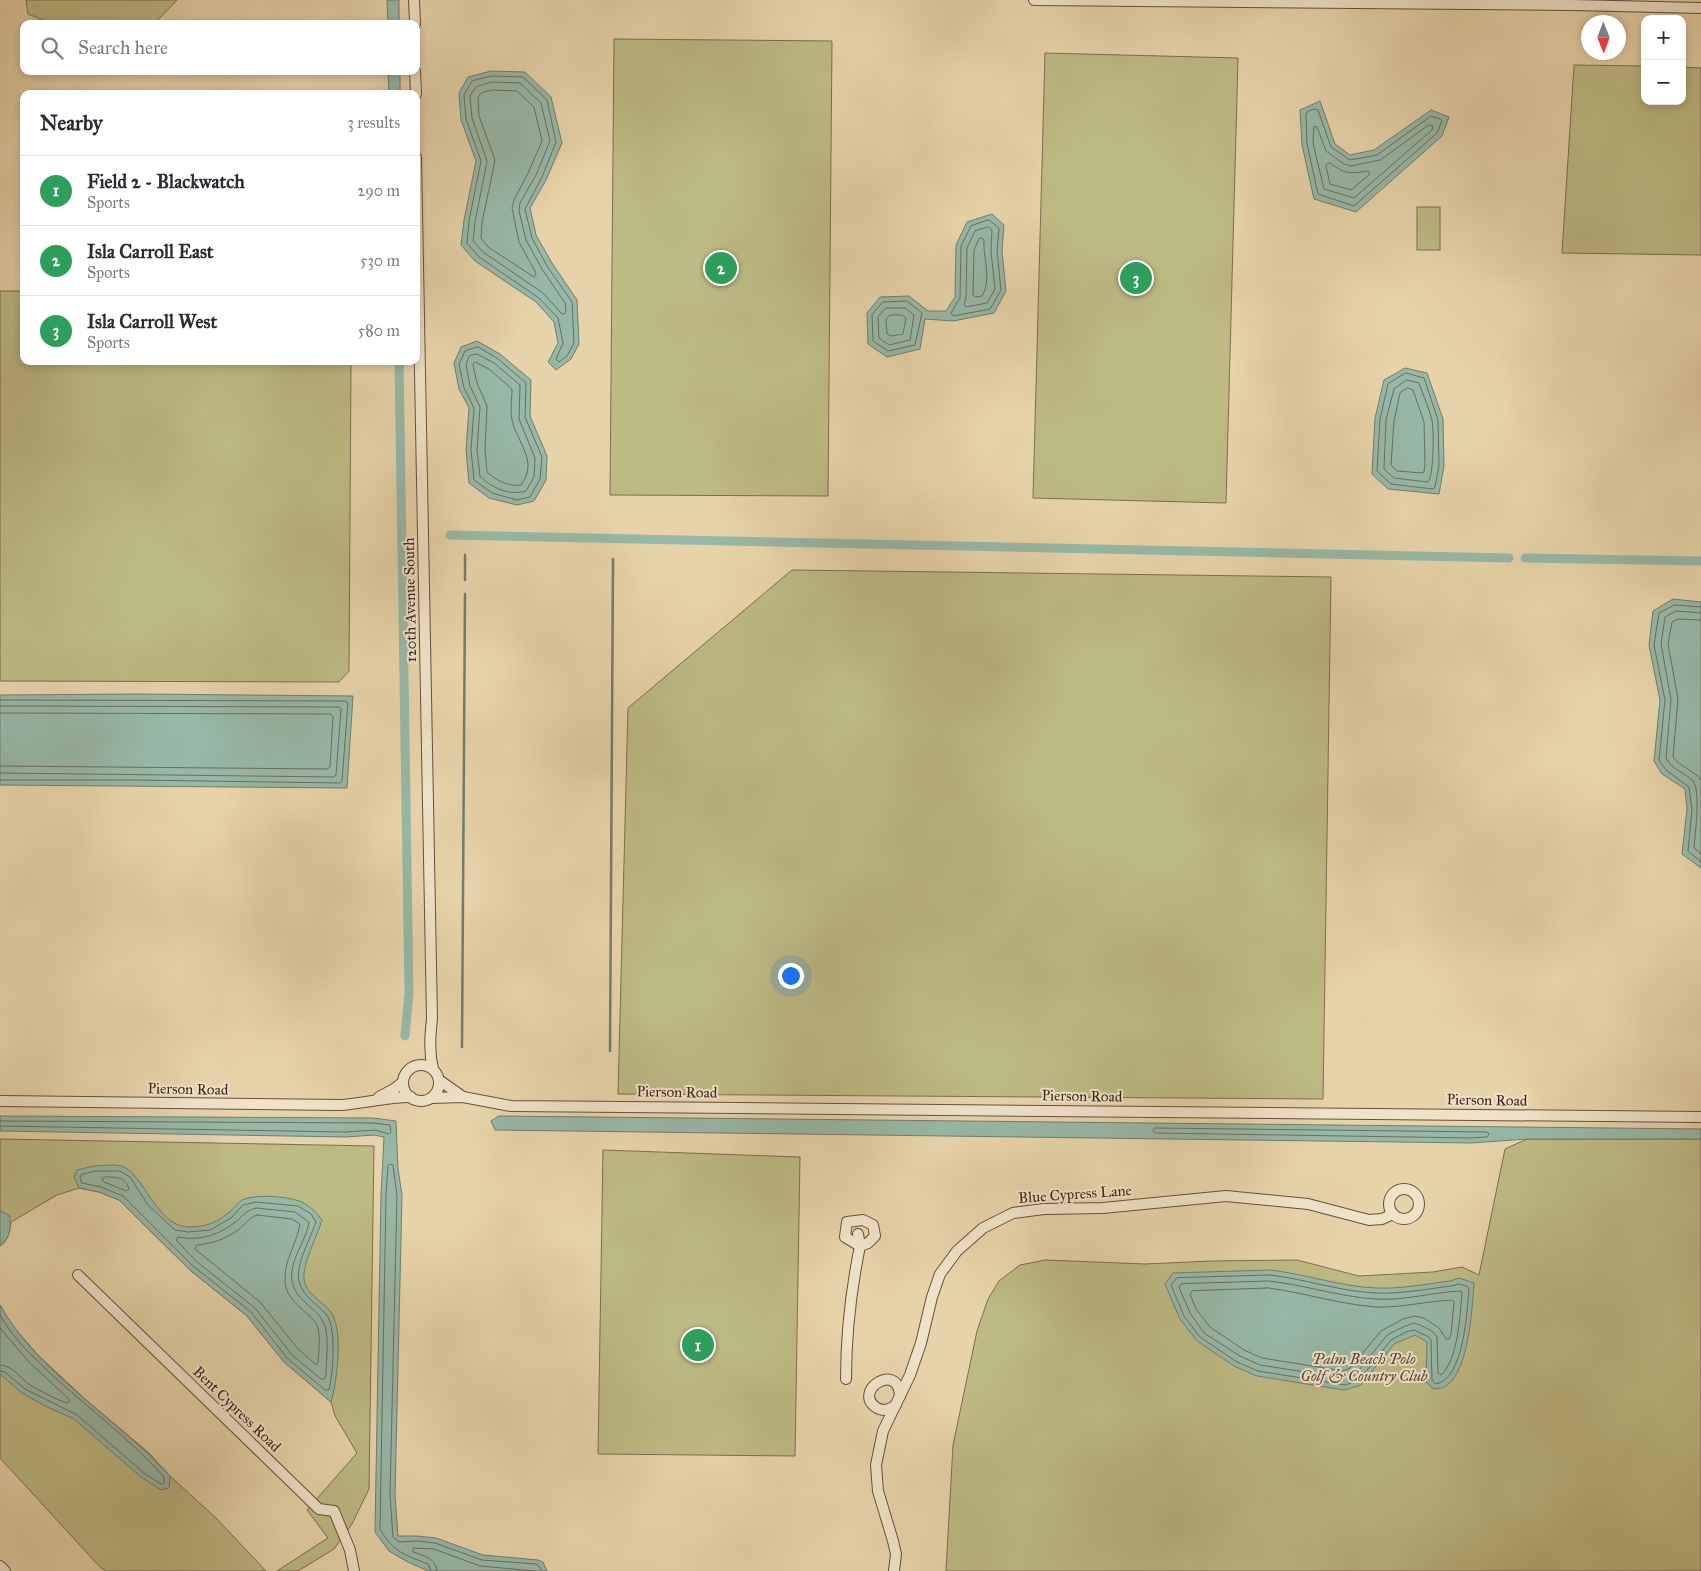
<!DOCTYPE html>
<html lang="en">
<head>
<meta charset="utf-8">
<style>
	:root { --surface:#fff; --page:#f7f7f7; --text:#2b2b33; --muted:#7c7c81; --line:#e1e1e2; --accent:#7c3aed }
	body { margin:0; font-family:"IM FELL Great Primer",serif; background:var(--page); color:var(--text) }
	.controls { position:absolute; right:15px; top:15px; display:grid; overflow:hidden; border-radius:10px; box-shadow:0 2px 8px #0003 }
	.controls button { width:45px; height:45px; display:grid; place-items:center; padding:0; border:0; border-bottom:1px solid var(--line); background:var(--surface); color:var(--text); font:25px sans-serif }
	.compass { position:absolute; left:1581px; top:15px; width:45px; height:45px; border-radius:50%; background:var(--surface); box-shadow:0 2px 8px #0003; rotate:179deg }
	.you { position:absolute; left:790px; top:975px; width:18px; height:18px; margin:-12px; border:4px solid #fff; border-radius:50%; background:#1a73e8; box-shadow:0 0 0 8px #1a73e833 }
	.badge { display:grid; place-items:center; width:32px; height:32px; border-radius:50%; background:var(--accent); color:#fff; font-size:16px; font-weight:700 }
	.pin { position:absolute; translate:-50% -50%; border:2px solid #fff; box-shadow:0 1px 5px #0006 }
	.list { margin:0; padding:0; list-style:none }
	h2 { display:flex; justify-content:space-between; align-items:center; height:65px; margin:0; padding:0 20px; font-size:21px }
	h2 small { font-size:16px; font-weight:400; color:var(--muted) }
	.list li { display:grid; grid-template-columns:32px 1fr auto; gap:15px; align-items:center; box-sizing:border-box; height:70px; padding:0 20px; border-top:1px solid var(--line) }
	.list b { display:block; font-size:19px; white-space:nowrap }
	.list p { margin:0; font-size:16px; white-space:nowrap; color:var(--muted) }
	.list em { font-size:16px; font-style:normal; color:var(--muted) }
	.icon { flex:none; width:28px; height:28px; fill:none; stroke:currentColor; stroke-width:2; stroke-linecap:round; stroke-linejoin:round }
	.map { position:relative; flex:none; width:1701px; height:1571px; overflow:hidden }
	.search { position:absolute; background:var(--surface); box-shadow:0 2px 8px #0003; left:20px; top:20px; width:400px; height:55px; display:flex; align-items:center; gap:12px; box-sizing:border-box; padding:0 18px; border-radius:10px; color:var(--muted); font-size:19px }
	.panel { position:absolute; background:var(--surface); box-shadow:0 2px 8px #0003; left:20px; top:90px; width:400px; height:275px; border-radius:10px }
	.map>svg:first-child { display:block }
	.green { fill:#bdba84; stroke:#7d6e4e }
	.water { fill:#97b8a7; stroke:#737c6e }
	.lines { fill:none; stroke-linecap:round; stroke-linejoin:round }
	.shore { stroke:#6a6e60; stroke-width:1 }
	.stream { stroke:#737c6e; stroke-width:2.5 }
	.canal { stroke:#97b8a7; stroke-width:9 }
	.minor-casing { stroke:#684f3c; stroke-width:12 }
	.minor { stroke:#efe2c8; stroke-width:10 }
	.labels { text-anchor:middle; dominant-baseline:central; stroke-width:4; stroke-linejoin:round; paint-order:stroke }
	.street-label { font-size:15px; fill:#3d2318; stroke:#efe2c8 }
	.park-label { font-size:15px; font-style:italic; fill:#5d4933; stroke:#efe2c8 }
</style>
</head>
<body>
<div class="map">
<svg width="1701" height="1571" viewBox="0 0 1701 1571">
	<rect width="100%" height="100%" fill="#e7d3aa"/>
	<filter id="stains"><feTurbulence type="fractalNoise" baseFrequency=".004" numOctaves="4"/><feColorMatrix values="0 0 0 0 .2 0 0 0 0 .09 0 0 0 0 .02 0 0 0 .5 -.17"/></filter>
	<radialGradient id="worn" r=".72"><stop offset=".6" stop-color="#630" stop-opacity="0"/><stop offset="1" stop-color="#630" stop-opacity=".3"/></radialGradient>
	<!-- green -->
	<g class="green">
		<path d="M26,0h151l-23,24h-102l-24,-10z"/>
		<path d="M614,39l218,2 -4,455 -218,-1z"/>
		<path d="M1045,53l193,5 -12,445 -193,-5z"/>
		<path d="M1574,65l71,1v35h37v-34l19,1v187l-139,-2z"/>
		<rect x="1417" y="207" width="23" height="43"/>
		<path d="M0,291h24v70h327l-2,310 -10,11 -339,-1z"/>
		<path d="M792,570l539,7 -8,522 -705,-5 10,-386z"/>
		<path d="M0,1139l374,7 -5,343 -17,35 -18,25 -36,22h-21l51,-33 -21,-28 50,-57 -22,-37 -4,-14 -47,-40 -37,-46 -57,-46 -71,-70 -20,-8 -20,-4 -22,7 -46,27c-1,9 -3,19 -11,24z"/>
		<path d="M1527,1139h174v432h-755l7,-126 24,-114 11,-32 11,-18 21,-16 25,-5 100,4 66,-3 86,-1 62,16 74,-4 29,-5 17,8 26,-126z"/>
		<path d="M603,1150l197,7 -5,299 -197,-2z"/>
		<path d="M0,1305l10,18 28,32 47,44 64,54 21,23 46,42 50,53h-161l-7,-6 -98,-107z"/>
	</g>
	<!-- water -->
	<g class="water">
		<path d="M387,0h12v24h-11z"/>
		<path d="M388,71h12v23h-11z"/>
		<path d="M491,71l34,1 26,25 11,46 -16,37 -16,28 6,27 16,28 25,37 2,44 -8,15 -15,11 -8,-8 10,-19 -4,-21 -18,-20 -61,-41 -14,-16 3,-25 12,-59 -15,-41 -2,-27 9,-16z"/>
		<path d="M1320,101l15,43 15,11 24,-5 57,-40 18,7 -7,19 -86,76 -42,-13 -12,-54 -2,-35z"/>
		<path d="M992,214l12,11 -2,26 4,40 -12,22 -41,8 -28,-2 -5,30 -33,8 -19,-13 -1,-31 13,-16 29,-1 19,15h18l9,-14 1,-52 11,-23z"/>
		<path d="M477,341l23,13 31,26 -1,36 17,40 -1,24 -12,21 -17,4 -28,-7 -20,-15 -3,-33 3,-42 -10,-19 -5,-26 7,-16z"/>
		<path d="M1405,368l22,5 16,46 1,47 -5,28 -51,-5 -16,-15 3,-56 9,-38z"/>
		<path d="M1673,599l28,3v266l-19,-14 5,-45 -2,-20 -23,-15 -8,-13 6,-61 -11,-55 4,-34z"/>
		<path d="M139,694l214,2 -6,92 -347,-3v-90z"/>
		<path d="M0,1116l373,2 23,3 2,48 4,26 -7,300 3,41h19l19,2 47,17 55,5 5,2 4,9h-119l-22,-10 -17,-10 -14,-19 6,-337 3,-58 -10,-2 -28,2 -346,-6z"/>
		<path d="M499,1116l1202,13v10h-174l-56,4 -976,-13 -4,-9z"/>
		<path d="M94,1166c8,0 19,-2 27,0 23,6 35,62 69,61 14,0 27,-4 38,-14 5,-3 9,-10 14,-13 13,-6 43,-4 57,1 9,3 17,11 23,19 -4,14 -20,45 -18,59 1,14 18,22 26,32 14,16 7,71 1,91l-47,-40 -37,-46 -57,-46 -71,-70 -20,-8 -20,-4 -5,-11 3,-7z"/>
		<path d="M0,1211l9,4c3,11 1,24 -9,31z"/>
		<path d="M1270,1270c36,4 71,17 107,18 24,1 49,-4 73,-7l9,-3 15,5c-2,26 -5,88 -28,103 -3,2 -8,3 -12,3l-8,-7 1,-40 -12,-7 -21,9 -33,41 -17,5 -87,-14 -23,-10 -37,-25 -17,-22 -15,-35 8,-11z"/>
		<path d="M0,1305c39,69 117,113 170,171l-1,12 -8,2 -20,-13 -67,-58 -27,-12 -25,-14 -22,-19z"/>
	</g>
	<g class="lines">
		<!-- shore -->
		<g class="shore">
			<path d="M492,76l31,1 24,23 9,42 -14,35 -17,32 7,29 15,28 25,36 2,41 -7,13 -8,6 -3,-3 7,-16 -5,-25 -19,-20 -60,-41 -12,-14 2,-22 12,-60 -15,-42 -2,-24 8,-14z"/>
			<path d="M492,82l28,1 21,20 9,38 -14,34 -16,28 -1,8 7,29 16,29 23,34 1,9 -2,2h-2l-19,-21 -60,-41 -10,-11 2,-19 12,-61 -15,-43 -2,-22 6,-9z"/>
			<path d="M493,90l24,1 17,16 8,34 -13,30 -15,29 -2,8 7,34 17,31 -2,4 -46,-30 -7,-9 1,-15 13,-63 -16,-44 -1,-18 3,-5z"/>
			<path d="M1315,109l3,1 13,37 19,13 27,-5 54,-39 9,3 2,2 -5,12 -83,73 -36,-12 -11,-50 -1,-29 1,-3z"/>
			<path d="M1429,125l4,1 -1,4 -78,68 -30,-9 -11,-46 1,-17 3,1 9,24 18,13 7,2 29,-6z"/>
			<path d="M1327,164l3,-1c15,11 19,11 38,8l2,3 -19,16 -21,-6 -4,-18z"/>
			<path d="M989,220l10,8 -2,23 4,39 -11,19 -37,7 -2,-3 9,-15 1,-52 10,-20z"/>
			<path d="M989,227l3,3 -1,21 4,38 -8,14 -21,4 -2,-2 2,-7 1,-50 8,-17z"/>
			<path d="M982,238l2,2c-1,18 8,40 -2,56l-6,1 -3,-2 1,-45 5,-11z"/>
			<path d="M883,302l24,-1 15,12 -7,32 -27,6 -15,-10 -1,-26z"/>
			<path d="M886,308h19l9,7 -4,25 -21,5 -10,-7 -1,-21z"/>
			<path d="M890,315h12l4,3 -3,16 -12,2 -4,-2 -1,-14z"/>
			<path d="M478,347l19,11 29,25 -1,34 17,40 -2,22 -10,18 -13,3 -25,-7 -18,-13 -3,-30 3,-42 -10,-20 -5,-24 6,-13z"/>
			<path d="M477,354l17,9 26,22 -1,34 16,39 -1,19 -8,14c-17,5 -34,-3 -46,-15l-3,-26 3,-43 -10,-21 -4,-21 3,-9z"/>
			<path d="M475,362l14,7 23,20c0,10 -2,21 0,31 5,23 27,41 9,65 -12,2 -26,-5 -34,-13l-2,-22 2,-44 -10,-23 -4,-18z"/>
			<path d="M1406,373l18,5 14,42 1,46 -4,21 -2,2 -42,-5 -14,-13 3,-52 8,-35z"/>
			<path d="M1407,380l12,3c4,12 10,25 13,37 2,11 2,54 -4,62l-34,-4 -10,-9 2,-49 8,-31z"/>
			<path d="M1408,388l5,2 11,32 1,42 -1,8 -2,1 -25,-2 -6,-6 3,-44 6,-28z"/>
			<path d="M1701,607l-27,-2 -15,8 -5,32 11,55 -6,60 7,10 23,17 3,23 -4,41 13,11"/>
			<path d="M1701,613l-25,-2 -11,6 -4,27 10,55 -5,59c6,12 18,14 27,23 8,11 2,52 1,67l7,6"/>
			<path d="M1701,620l-23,-1 -6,3 -4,22 10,55 -5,58c7,10 21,13 28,23"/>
			<path d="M0,700l345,1 3,2 -6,78 -2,2 -206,-3h-134"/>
			<path d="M0,706l339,1 2,2 -5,66 -2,2 -334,-4"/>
			<path d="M0,713l331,1 2,3 -3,50 -3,2 -327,-3"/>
			<path d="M0,1121l373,2 17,2 1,7 -2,2 -14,-4 -30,2 -345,-6"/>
			<path d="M1155,1128l332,4 2,2 -2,3 -16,1 -316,-5 -2,-2z"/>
			<path d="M95,1171h25l10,6 18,28 27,25 13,2 22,-2 21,-12 12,-13 13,-3 42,4 13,8 5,8c-5,15 -21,44 -17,59 3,15 18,23 27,33 11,13 7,60 3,76h-4l-37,-31 -37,-47 -58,-46 -70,-70 -22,-9 -19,-4 -2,-5 1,-3z"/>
			<path d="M105,1177c11,0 21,0 24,12l-3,2 -22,-9 -2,-3z"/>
			<path d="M256,1208l39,4 14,10c-3,20 -20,38 -17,59 3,19 23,26 31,40 7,12 3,40 3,54l-2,4h-3l-29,-24 -37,-47 -58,-46 -21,-22 2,-3c20,4 39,-1 56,-14 9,-6 10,-12 22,-15z"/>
			<path d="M257,1215l35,4 8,5c-3,19 -16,36 -15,56 0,20 20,29 31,43 5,8 3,29 2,39l-1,2h-2l-17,-15 -38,-47 -65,-53 2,-4c16,-2 27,-5 41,-15 7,-5 10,-12 19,-15z"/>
			<path d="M1270,1275c35,4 72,17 107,18 24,1 50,-4 74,-7l8,-2 8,2 2,3c-2,22 -5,90 -33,95l-4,-4 -1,-40 -2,-3 -15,-7 -8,2 -15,8 -32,40 -14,5 -87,-14 -21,-9 -37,-25 -16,-21 -13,-31 6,-7z"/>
			<path d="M1269,1281c36,4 71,16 107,18 28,2 57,-7 85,-8l1,2c-2,22 -4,67 -21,82l-3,-2 -1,-36 -5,-6 -12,-6 -6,-2 -11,4 -16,8 -32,40 -11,3 -84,-13 -20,-9 -36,-23 -14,-20 -11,-26 2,-3z"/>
			<path d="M1269,1288c36,5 70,16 106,19 26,1 52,-6 77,-7l2,2 -3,32 -2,5h-3l-7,-11 -15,-10 -10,-2 -11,3 -22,12 -31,37 -7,3 -81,-13 -18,-8 -34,-23 -14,-18 -6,-15 2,-3z"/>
			<path d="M0,1315c12,22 32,41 50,58 38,35 80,66 114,104v6l-3,1 -17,-11 -67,-58 -52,-26 -20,-17 -5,-1"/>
			<path d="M0,1328l30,35 39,36v3l-3,1c-12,-5 -24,-11 -36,-18 -10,-7 -18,-20 -30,-20"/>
			<path d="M431,1571l-3,-7c-23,-9 -35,-12 -48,-35l6,-333 2,-30 2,-2 3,1 4,31 -7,299 3,42 6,5 18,-1 18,2 47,17 54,4 3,2 3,5"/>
			<path d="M437,1571c-1,-13 -13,-15 -24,-19v-4l21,1 46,17 55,5"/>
		</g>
		<!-- stream -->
		<g class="stream">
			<path d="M465,580v-25"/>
			<path d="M462,1047l3,-453"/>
			<path d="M610,1051l3,-492"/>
		</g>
		<!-- canal -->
		<g class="canal">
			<path d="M399,361l10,632 -4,43"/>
			<path d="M450,535l1059,23"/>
			<path d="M1525,558l176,3"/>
		</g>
		<defs>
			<g id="minor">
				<path d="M414,0l1,24"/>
				<path d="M1034,0l538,5 129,3"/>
				<path d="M415,71l1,23"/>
				<path d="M416,157l16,862c-2,18 -3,33 1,50"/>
				<circle cx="421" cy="1083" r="18"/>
				<path d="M439,1080l24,17"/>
				<path d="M379,1097l15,-8 9,-7"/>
				<path d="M431,1098l32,-1 48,9 1190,11"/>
				<path d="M0,1101l342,4c23,-2 45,-8 69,-8"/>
				<circle cx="1404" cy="1204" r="15"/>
				<path d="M78,1275l241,234 15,2 16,39 4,21"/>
				<path d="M846,1379c0,-45 5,-89 14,-133l8,-3 7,-7 -2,-11 -10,-5 -16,2 -2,15 15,9 -2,-12"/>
				<path d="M896,1405c-6,4 -12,7 -19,3 -26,-16 21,-48 23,-12"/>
				<path d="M0,1566l5,5"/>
				<path d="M894,1571l2,-17 -3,-13 -15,-50 -2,-26 7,-34 27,-56 11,-32 11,-46 8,-23 17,-23 26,-23 30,-15 31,-4 59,-1 123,-12 82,8 61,16 13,-1 11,-5"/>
			</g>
		</defs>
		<!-- minor casing -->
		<use href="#minor" class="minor-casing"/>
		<!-- minor -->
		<use href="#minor" class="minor"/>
	</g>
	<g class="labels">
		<!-- street labels -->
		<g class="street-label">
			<text transform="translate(410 600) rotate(-91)">120th Avenue South</text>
			<text transform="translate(188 1089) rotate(1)">Pierson Road</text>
			<text transform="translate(677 1092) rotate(1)">Pierson Road</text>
			<text transform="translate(1082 1096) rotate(1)">Pierson Road</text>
			<text transform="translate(1487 1100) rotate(1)">Pierson Road</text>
			<text transform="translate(1075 1194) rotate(-4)">Blue Cypress Lane</text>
			<text transform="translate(237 1409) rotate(44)">Bent Cypress Road</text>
		</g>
		<!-- park labels -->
		<g class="park-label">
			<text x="1364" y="1359">Palm Beach Polo<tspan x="1364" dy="17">Golf &amp; Country Club</tspan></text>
		</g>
	</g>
	<rect width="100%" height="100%" filter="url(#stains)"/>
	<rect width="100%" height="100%" fill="url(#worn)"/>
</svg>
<div class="controls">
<button>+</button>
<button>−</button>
</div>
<svg class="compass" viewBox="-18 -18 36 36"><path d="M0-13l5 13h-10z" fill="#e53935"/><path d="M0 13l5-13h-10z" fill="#7c7c81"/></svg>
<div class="you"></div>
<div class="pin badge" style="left:698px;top:1345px;background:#2e9e5b">1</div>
<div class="pin badge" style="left:721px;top:268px;background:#2e9e5b">2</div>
<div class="pin badge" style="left:1136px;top:278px;background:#2e9e5b">3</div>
<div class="search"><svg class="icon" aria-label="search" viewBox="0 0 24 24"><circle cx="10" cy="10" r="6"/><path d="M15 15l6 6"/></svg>Search here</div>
<section class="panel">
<h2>Nearby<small>3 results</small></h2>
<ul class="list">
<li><span class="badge" style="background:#2e9e5b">1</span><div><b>Field 2 - Blackwatch</b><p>Sports</p></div><em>290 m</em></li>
<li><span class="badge" style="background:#2e9e5b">2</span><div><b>Isla Carroll East</b><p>Sports</p></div><em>530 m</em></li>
<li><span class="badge" style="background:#2e9e5b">3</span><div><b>Isla Carroll West</b><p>Sports</p></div><em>580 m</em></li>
</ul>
</section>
</div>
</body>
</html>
